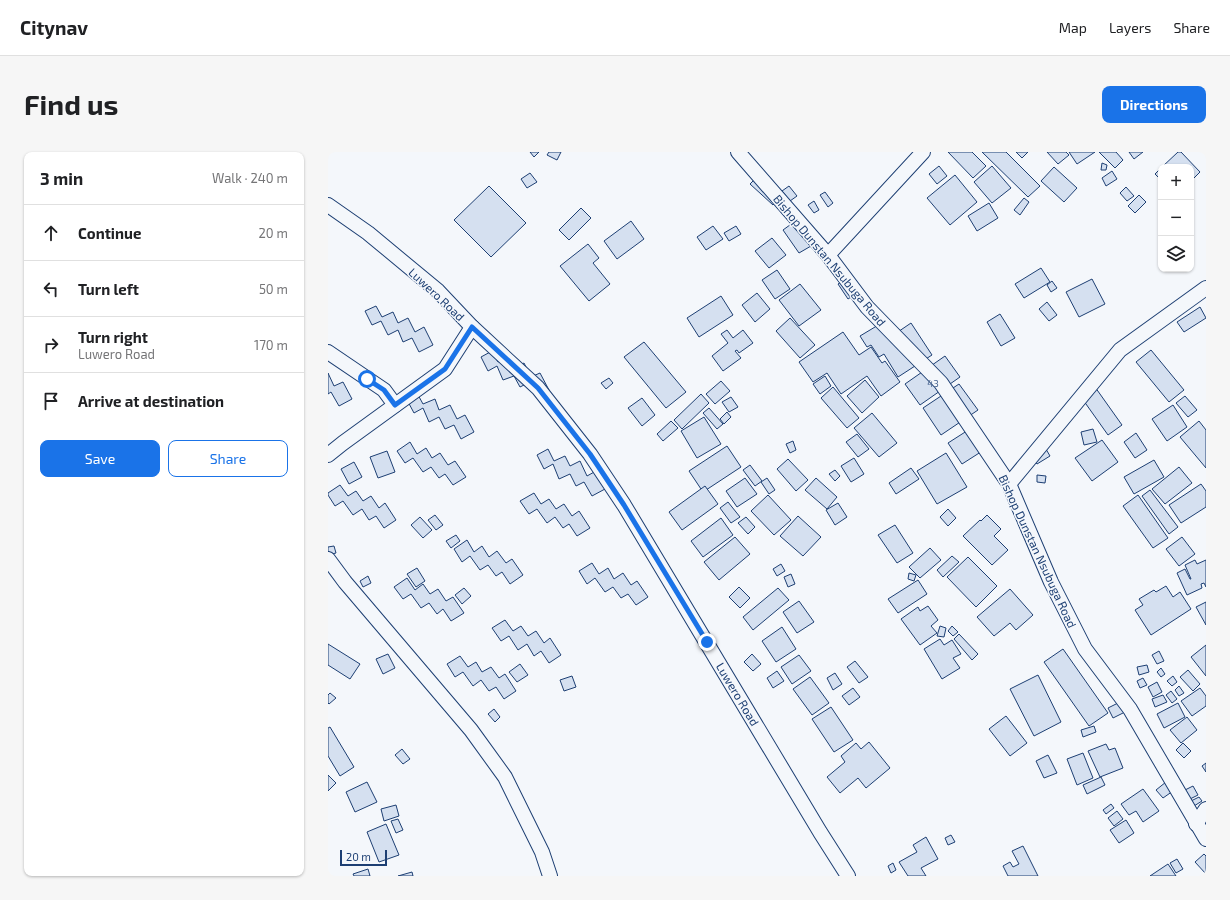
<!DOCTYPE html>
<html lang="en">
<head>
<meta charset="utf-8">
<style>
	:root { --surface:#fff; --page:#f6f6f6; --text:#202124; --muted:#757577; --line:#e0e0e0; --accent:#1a73e8 }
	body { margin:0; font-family:"Exo 2",sans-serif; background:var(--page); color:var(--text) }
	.controls { position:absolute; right:12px; top:12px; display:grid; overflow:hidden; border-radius:8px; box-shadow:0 1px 3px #0004 }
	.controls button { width:36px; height:36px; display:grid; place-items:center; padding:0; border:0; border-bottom:1px solid var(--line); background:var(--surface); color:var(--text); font:20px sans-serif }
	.scale { position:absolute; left:12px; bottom:10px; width:47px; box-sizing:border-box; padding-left:4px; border:2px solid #1d3f73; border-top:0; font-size:11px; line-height:14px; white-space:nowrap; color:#1d3f73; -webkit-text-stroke:3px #f4f7fb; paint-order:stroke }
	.stop { position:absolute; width:12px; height:12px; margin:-9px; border:3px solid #1a73e8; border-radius:50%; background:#fff }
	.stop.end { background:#1a73e8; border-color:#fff; box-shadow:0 1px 4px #0008 }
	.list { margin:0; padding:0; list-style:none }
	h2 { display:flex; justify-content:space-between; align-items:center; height:52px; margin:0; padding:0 16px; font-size:17px }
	h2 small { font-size:13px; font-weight:400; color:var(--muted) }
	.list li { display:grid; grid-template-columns:26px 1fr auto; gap:12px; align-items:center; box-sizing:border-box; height:56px; padding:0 16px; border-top:1px solid var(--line) }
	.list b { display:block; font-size:15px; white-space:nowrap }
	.list p { margin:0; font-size:13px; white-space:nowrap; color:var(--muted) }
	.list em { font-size:13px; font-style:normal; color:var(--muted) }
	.actions { display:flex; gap:8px; padding:12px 16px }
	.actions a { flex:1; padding:9px 0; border:1px solid var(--accent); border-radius:8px; text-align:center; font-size:14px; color:var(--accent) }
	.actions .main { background:var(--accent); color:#fff }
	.icon { flex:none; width:22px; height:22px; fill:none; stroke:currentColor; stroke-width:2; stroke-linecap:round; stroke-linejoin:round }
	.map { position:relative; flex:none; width:878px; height:724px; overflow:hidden; border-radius:8px }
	header { display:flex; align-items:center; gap:24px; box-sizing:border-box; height:56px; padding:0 20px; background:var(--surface); border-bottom:1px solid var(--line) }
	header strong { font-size:19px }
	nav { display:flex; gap:22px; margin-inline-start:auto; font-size:14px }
	.intro { display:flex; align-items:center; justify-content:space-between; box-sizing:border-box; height:96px; padding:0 24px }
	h1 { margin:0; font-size:28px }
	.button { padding:10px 18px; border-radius:8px; background:var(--accent); color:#fff; font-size:14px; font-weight:700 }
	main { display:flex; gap:24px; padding:0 24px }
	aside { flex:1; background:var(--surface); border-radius:8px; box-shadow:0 1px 3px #0004 }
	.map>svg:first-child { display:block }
	.building { fill:#d5e0f0; stroke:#1d3f73 }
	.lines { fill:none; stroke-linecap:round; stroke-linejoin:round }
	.minor-casing { stroke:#1d3f73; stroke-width:16 }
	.minor { stroke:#f4f7fb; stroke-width:14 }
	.route { stroke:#1a73e8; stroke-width:5 }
	.labels { text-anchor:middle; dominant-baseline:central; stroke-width:3; stroke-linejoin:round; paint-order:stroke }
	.number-label { font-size:10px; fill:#4b6792 }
	.street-label { font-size:12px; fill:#1d3f73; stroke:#f4f7fb }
</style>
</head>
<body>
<header>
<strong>Citynav</strong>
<nav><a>Map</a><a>Layers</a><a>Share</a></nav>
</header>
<div class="intro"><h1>Find us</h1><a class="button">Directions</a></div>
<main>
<aside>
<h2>3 min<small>Walk · 240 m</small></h2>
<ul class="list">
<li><svg class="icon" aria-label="ahead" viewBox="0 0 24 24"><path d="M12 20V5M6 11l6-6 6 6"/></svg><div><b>Continue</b></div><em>20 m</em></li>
<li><svg class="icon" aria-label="left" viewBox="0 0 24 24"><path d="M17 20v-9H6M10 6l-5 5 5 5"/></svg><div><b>Turn left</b></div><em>50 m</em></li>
<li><svg class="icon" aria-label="right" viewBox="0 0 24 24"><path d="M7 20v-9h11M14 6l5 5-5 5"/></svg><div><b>Turn right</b><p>Luwero Road</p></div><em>170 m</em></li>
<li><svg class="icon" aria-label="arrive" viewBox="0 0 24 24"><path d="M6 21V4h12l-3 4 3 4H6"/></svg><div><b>Arrive at destination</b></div></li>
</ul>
<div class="actions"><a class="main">Save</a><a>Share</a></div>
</aside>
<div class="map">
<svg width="878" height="724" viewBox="0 0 878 724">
	<rect width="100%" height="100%" fill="#f4f7fb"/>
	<!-- building -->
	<g class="building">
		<path d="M202,0h9l-5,5z"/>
		<path d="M221,0h12l-4,8 -10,-5z"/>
		<path d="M620,0h24l14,14 -13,12z"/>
		<path d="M654,0h24l34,34 -12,11z"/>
		<path d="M688,0h12l-6,6z"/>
		<path d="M719,0h19l3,3 -11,9z"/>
		<path d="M741,0h26l-18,12z"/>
		<path d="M771,0h17l7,8 -8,8z"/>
		<path d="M801,0h14l-9,7z"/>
		<path d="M850,0h3l19,20 -9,9v-14h-29z"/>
		<path d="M774,11l5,2 -1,5h-5z"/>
		<path d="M611,14l8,10 -10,8 -8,-10z"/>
		<path d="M664,14l19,22 -19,15 -18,-21z"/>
		<path d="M726,15l23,21 -13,14 -23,-21z"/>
		<path d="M833,16v12l-6,-6z"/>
		<path d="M784,19l5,8 -11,7 -4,-8z"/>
		<path d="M202,21l7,9 -10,6 -6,-9z"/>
		<path d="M431,23l23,20 -9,10 -23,-21z"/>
		<path d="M627,23l22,27 -27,23 -23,-27z"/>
		<path d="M161,34l37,37 -35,34 -37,-37z"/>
		<path d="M461,34l8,10 -7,5 -8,-10z"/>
		<path d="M798,35l8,9 -7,5 -7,-8z"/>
		<path d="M497,40l8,11 -5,4 -8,-12z"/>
		<path d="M811,43l7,7 -11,11 -7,-7z"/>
		<path d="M696,46l5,4 -9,13 -6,-5z"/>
		<path d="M486,49l5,9 -5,3 -6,-8z"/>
		<path d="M661,51l9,15 -21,13 -9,-15z"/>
		<path d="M253,56l10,10 -22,22 -10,-10z"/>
		<path d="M303,69l13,18 -27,20 -13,-18z"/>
		<path d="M466,70l17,24 -12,7 -16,-23z"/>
		<path d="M385,74l10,13 -17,11 -9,-13z"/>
		<path d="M408,74l5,8 -12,7 -5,-8z"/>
		<path d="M444,86l14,17 -17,13 -14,-17z"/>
		<path d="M260,92l11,14 -6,5 17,21 -21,17 -29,-35z"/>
		<path d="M713,116l9,14 -26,16 -9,-14z"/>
		<path d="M449,118l13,19 -15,10 -13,-19z"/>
		<path d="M519,126l10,15 -9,6 -10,-15z"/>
		<path d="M764,127l13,25 -26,13 -13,-25z"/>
		<path d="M724,129l5,7 -6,4 -4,-7z"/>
		<path d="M472,132l21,26 -22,16 -20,-26z"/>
		<path d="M429,141l13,16 -15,13 -13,-17z"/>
		<path d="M393,144l12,19 -34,22 -12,-19z"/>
		<path d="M719,150l10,13 -8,6 -10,-12z"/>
		<path d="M48,154l6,11 11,-5 5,11 10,-5 7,14 9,-5 9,18 -14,7 -7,-14 -9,4 -5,-12 -10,5 -7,-14 -9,4 -7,-14z"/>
		<path d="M872,155l6,11 -22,14 -7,-10z"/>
		<path d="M672,162l15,24 -14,8 -14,-24z"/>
		<path d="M462,166l25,27 -15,13 -24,-27z"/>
		<path d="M583,171l21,32 -34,22 -14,-23 -5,3 -8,-12 -4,2 -7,-11 20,-12 9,14z"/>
		<path d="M399,178l6,8 10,-8 10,13 -14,10 -2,-3 -2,1 6,7 -18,13 -11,-15 16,-13 -7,-9z"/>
		<path d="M515,180l16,23 12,-8 11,16 3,-2 15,21 -19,14 -14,-20 -26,18 -14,-21 -14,9 -14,-20z"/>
		<path d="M316,190l42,50 -20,16 -42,-51z"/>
		<path d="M823,198l33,40 -15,12 -33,-40z"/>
		<path d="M164,199l6,11 11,-5 5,11 10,-5 7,14 9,-4 9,17 -13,7 -8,-14 -8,4 -6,-11 -11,4 -6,-14 -9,5 -7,-14z"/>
		<path d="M617,204l15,21 -40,28 -15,-21z"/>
		<path d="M0,221l6,13 9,-4 9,17 -13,7 -8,-14 -3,2z"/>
		<path d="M497,224l6,10 -11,8 -7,-10z"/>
		<path d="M281,226l4,5 -7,6 -5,-6z"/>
		<path d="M537,228l14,17 -17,16 -15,-17z"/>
		<path d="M393,229l9,10 -15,13 -9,-10z"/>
		<path d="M631,232l19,26 -37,25 -18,-27z"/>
		<path d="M505,235l26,31 -12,10 -26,-30z"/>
		<path d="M767,235l27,38 -14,10 -27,-38z"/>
		<path d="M89,241l6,11 12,-5 4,11 11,-5 7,14 8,-4 9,17 -13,7 -7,-14 -9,4 -6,-12 -10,5 -6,-14 -9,5 -8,-15z"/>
		<path d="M373,242l8,9 -27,26 -8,-9z"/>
		<path d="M857,244l12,14 -9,7 -12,-14z"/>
		<path d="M403,245l7,10 -9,5 -7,-10z"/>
		<path d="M314,246l13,17 -13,11 -14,-18z"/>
		<path d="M845,253l14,22 -20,14 -15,-22z"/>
		<path d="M381,256l14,16 -6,5 -14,-16z"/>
		<path d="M399,260l4,5 -7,7 -4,-5z"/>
		<path d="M544,261l25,30 -18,14 -25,-29z"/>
		<path d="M376,265l17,27 -24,14 -16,-27z"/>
		<path d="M343,269l7,7 -15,13 -6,-7z"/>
		<path d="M871,269l7,9v38l-26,-31z"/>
		<path d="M645,275l14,21 -25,16 -14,-21z"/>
		<path d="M765,277l4,13 -13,3 -3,-13z"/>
		<path d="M808,281l11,17 -12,8 -11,-16z"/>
		<path d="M529,282l12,15 -11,8 -12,-15z"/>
		<path d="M774,288l16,22 -26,19 -17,-23z"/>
		<path d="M465,289l3,9 -6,3 -4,-9z"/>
		<path d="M82,290l7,12 9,-6 6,10 8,-5 8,12 7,-4 11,16 -13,8 -8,-11 -6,4 -8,-11 -8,5 -10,-14 -8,5 -8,-12z"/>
		<path d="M715,292l7,12 -13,8 -8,-11z"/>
		<path d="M399,294l14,21 -38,25 -14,-21z"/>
		<path d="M220,297l6,12 11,-5 5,10 10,-5 7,15 9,-5 9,18 -13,7 -8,-14 -8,4 -6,-12 -11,5 -6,-15 -9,5 -7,-14z"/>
		<path d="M59,299l8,21 -17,6 -8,-21z"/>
		<path d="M618,301l21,34 -30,17 -20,-33z"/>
		<path d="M526,306l10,16 -13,8 -10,-16z"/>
		<path d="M460,307l20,21 -12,11 -19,-22z"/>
		<path d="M826,308l10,17 -30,17 -10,-17z"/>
		<path d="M26,310l8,15 -13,7 -8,-15z"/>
		<path d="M422,313l12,16 -7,5 -12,-16z"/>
		<path d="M851,315l13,16 -27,21 -13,-15z"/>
		<path d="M583,316l8,11 -23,15 -7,-11z"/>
		<path d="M507,318l5,6 -5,5 -6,-7z"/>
		<path d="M709,323l9,1 -1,7 -8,-1z"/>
		<path d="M417,326l12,16 -20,13 -11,-16z"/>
		<path d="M439,326l8,12 -6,4 -8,-12z"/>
		<path d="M488,326l21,19 -10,12 -22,-19z"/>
		<path d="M873,332l5,7v16l-25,16 -12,-18z"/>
		<path d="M12,333l8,11 8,-5 7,10 8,-5 8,12 6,-5 11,17 -12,8 -8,-12 -7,4 -7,-11 -9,6 -10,-14 -8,5 -7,-11v-2z"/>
		<path d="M377,334l13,18 -36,26 -13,-18z"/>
		<path d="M822,338l28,37 -9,7 -27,-38z"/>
		<path d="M206,341l7,11 8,-5 7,10 8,-5 8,12 7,-5 11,17 -13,8 -8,-12 -6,4 -8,-11 -8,6 -10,-14 -8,5 -9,-13z"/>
		<path d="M440,343l23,25 -17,15 -23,-24z"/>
		<path d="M810,343l30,43 -15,10 -30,-42z"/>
		<path d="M400,350l12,15 -9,6 -11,-15z"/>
		<path d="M510,351l9,14 -12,8 -9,-15z"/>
		<path d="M620,357l8,9 -8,8 -8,-9z"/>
		<path d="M107,363l8,10 -7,5 -8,-10z"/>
		<path d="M659,363l14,14 -7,7 14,14 -16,15 -29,-29 17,-16 1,1z"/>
		<path d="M470,364l23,21 -18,19 -23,-20z"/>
		<path d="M92,365l12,13 -9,8 -12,-13z"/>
		<path d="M418,365l9,10 -7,7 -10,-11z"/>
		<path d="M393,366l12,17 -30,22 -12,-16z"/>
		<path d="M567,373l18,28 -16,10 -19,-28z"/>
		<path d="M128,383l4,6 -9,7 -5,-7z"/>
		<path d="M407,385l15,17 -31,26 -15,-18z"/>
		<path d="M854,385l13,17 -16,12 -13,-17z"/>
		<path d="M139,388l7,12 8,-6 7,11 8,-6 9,12 6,-4 11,16 -13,9 -8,-12 -6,4 -8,-11 -8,5 -10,-14 -8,6 -8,-13z"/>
		<path d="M6,394l2,7 -8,2v-8z"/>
		<path d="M602,396l11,12 -21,18 -11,-11z"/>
		<path d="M624,404l7,6 -16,15 -6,-7z"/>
		<path d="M640,405l29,29 -21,21 -29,-30z"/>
		<path d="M867,408l2,4 9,-4v27l-2,-4 -3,1 1,4 -15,7 -10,-22 8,-4 5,10h1l-6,-14z"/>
		<path d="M264,411l7,11 9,-6 6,11 9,-6 8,12 6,-4 11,16 -12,8 -8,-11 -7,4 -8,-11 -8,5 -10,-14 -8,6 -8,-13z"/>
		<path d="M453,412l4,7 -8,5 -4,-7z"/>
		<path d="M89,416l8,13 -9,6 -9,-13z"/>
		<path d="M581,421l7,2 -2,6 -6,-2z"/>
		<path d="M463,422l4,10 -7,3 -4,-10z"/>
		<path d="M40,424l3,7 -8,4 -3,-6z"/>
		<path d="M79,426l8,12 8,-6 7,10 8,-5 8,12 7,-4 11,16 -13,8 -8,-12 -6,5 -8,-11 -8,5 -10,-14 -8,5 -9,-12z"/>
		<path d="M590,428l9,14 -29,19 -10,-14z"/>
		<path d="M838,434l7,11 7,-5 11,17 -40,26 -16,-25 8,-5 -4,-6 15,-9 2,2z"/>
		<path d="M411,435l11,11 -10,10 -11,-11z"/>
		<path d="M136,436l7,8 -9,8 -7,-9z"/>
		<path d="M450,436l11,12 -36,30 -10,-13z"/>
		<path d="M682,437l23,26 -17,15 -6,-7 -16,13 -17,-19z"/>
		<path d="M471,449l15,21 -17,11 -14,-21z"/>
		<path d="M878,450v23l-10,-18z"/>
		<path d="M600,454l10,14 -7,6 6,7 -17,12 -19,-26 17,-12 2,4z"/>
		<path d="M177,468l8,11 8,-5 7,10 8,-5 8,12 6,-5 11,17 -12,8 -8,-12 -7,5 -7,-12 -9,6 -9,-14 -8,5 -9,-13z"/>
		<path d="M612,474l6,2 -2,9 -7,-1z"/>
		<path d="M624,474l6,6 -5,4 -5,-5z"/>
		<path d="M454,475l14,22 -20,13 -14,-21z"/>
		<path d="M631,482l19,20 -6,6 -18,-21z"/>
		<path d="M612,487l4,6 8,-5 9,14 -8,4 7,10 -18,11 -18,-30z"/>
		<path d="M0,492l32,20 -10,15 -22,-14z"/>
		<path d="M878,493v31l-15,-19z"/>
		<path d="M735,497l45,64 -19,13 -45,-64z"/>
		<path d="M831,499l5,10 -7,3 -5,-9z"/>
		<path d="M60,502l7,14 -12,6 -7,-15z"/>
		<path d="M424,502l9,10 -8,7 -9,-9z"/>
		<path d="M471,503l12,16 -19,13 -11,-17z"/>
		<path d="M132,504l8,11 8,-5 6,10 9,-5 8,11 6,-4 11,17 -12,8 -8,-12 -7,4 -8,-11 -8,6 -10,-14 -8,5 -8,-13z"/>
		<path d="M527,509l13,16 -9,6 -12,-16z"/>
		<path d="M192,512l8,11 -11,7 -8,-10z"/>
		<path d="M819,513l2,7 -10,3 -2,-8z"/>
		<path d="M833,516l4,6 -4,3 -4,-5z"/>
		<path d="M860,518l12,14 -7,7 -13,-14z"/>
		<path d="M449,519l7,10 -11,7 -6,-10z"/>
		<path d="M507,521l7,11 -9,6 -6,-12z"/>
		<path d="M710,523l23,47 -27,14 -24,-47z"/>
		<path d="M244,524l4,11 -12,4 -4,-11z"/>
		<path d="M845,524l4,6 -5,4 -5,-5z"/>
		<path d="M482,525l19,26 -17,12 -19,-26z"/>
		<path d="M815,526l4,7 -7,3 -3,-7z"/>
		<path d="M829,530l5,10 -9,5 -5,-10z"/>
		<path d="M851,534l5,7 -5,3 -4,-6z"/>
		<path d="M525,536l7,9 -11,8 -7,-9z"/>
		<path d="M872,536l6,8v10l-14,10 -11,-15z"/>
		<path d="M843,539l6,8 -5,4 -6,-8z"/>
		<path d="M2,541l6,5 -7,6 -1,-1v-8z"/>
		<path d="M835,543l4,7 -12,5 -3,-8z"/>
		<path d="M792,550l5,10 -12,6 -5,-10z"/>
		<path d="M850,551l7,14 -21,11 -7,-14z"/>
		<path d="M503,555l22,33 -19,12 -22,-33z"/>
		<path d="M166,557l6,8 -5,5 -7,-8z"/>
		<path d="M678,564l21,27 -17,13 -21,-27z"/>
		<path d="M859,565l10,13 -16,13 -11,-13z"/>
		<path d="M766,574l2,6 -13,5 -2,-7z"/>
		<path d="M2,575l24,40 -14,9 -12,-20v-28z"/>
		<path d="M541,590l21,26 -24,20 -8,-10 -18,15 -13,-16 18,-15 -4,-6 15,-13 5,6z"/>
		<path d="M855,591l8,8 -7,7 -8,-8z"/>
		<path d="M778,592l3,6 6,-2 8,20 -23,9 -12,-26z"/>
		<path d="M74,597l8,10 -7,5 -8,-9z"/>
		<path d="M755,601l10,25 -16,7 -10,-26z"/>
		<path d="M720,603l9,18 -13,5 -8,-17z"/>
		<path d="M878,611v9l-4,-6z"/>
		<path d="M0,623l8,8 -8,8z"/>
		<path d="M773,625l4,8 -18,9 -4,-9z"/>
		<path d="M39,630l10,20 -22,10 -9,-20z"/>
		<path d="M838,630l7,9 -10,7 -7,-8z"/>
		<path d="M865,634l5,9 -8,4 -5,-9z"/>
		<path d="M815,637l16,22 -16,11 -7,-11 -7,4 -8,-11z"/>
		<path d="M871,645l3,4 -8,5 -3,-5z"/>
		<path d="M783,652l3,4 -8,6 -3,-4z"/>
		<path d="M68,653l3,11 -15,5 -3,-12z"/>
		<path d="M789,659l6,8 -9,7 -6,-8z"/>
		<path d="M70,667l5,11 -7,3 -5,-12z"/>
		<path d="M798,668l8,13 -15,10 -9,-13z"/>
		<path d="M58,672l13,31 -20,7 -12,-30z"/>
		<path d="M623,683l4,7 -7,3 -3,-7z"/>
		<path d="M598,685l12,22 -17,9 5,8h-18l-9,-14 18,-10 -4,-7z"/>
		<path d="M695,694l15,30h-30l-5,-10 7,-4 3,5 6,-3 -7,-13z"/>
		<path d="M876,702l2,2v20h-3l3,-2 -11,-12z"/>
		<path d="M849,707l6,10 -7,4 -6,-10z"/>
		<path d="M565,711l3,7 -5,3 -3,-7z"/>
		<path d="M840,712l8,12h-26z"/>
		<path d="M40,717l2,7h-16l-1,-2z"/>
		<path d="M84,720l1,4h-15z"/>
	</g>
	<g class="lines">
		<defs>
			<g id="minor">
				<path d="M410,0l90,103 39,52 74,76 68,101 42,98 34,67 45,60 76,130"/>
				<path d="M0,53l40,28 70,58 34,36 66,61 52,66 34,51 196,327 28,44"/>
				<path d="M500,103l95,-103"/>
				<path d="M0,200l56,38 11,15"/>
				<path d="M0,303l15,-12 102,-74 27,-42"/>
				<path d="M681,332l111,-134 86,-62"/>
				<path d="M0,407l17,23 126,148 34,47 37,75 8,24"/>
				<path d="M868,672l10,-15"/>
			</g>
		</defs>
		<!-- minor casing -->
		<use href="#minor" class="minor-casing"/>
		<!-- minor -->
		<use href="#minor" class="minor"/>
	</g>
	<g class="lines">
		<!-- route -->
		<path class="route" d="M39,227l17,11 11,15 50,-36 27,-42 66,61 52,66 34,51 83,137"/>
	</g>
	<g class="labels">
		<!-- number labels -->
		<g class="number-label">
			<text x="605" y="231">43</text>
		</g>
		<!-- street labels -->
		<g class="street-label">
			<text transform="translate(502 108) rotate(50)">Bishop Dunstan Nsubuga Road</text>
			<text transform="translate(109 142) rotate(43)">Luwero Road</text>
			<text transform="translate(710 399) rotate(65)">Bishop Dunstan Nsubuga Road</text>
			<text transform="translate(410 542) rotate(59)">Luwero Road</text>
		</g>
	</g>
</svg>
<div class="controls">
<button>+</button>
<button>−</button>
<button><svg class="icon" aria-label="layers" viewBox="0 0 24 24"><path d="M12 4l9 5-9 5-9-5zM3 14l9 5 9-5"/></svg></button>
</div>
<div class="scale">20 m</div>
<div class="stop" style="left:39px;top:227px"></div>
<div class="stop end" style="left:379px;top:490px"></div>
</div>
</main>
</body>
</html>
